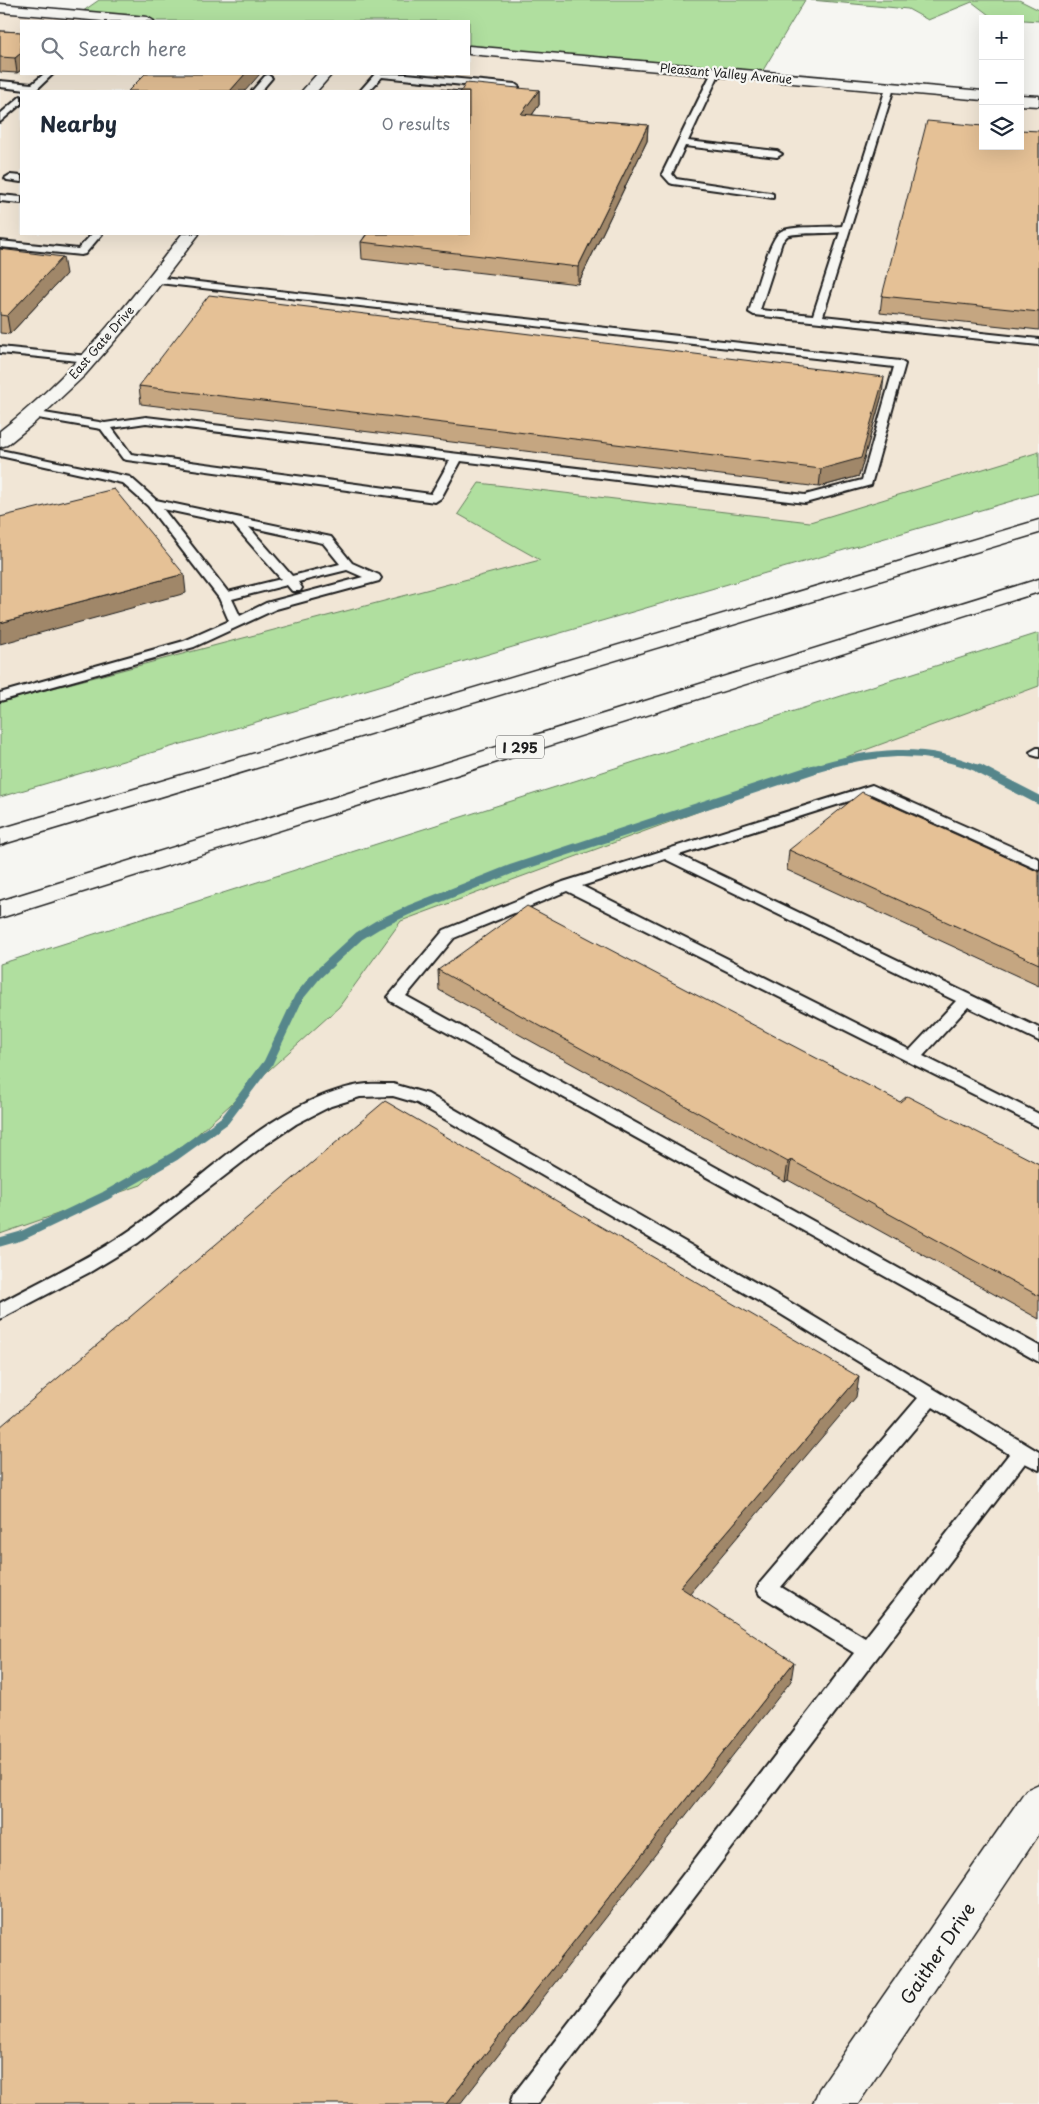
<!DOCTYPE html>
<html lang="en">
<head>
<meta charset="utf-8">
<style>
	:root { --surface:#fff; --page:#f2f2f3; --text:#1f2937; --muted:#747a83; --line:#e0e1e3 }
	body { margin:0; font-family:"Playpen Sans",sans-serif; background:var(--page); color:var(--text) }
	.controls { position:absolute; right:15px; top:15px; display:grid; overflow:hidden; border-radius:0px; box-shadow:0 5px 20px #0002 }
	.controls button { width:45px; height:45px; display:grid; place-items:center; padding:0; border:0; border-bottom:1px solid var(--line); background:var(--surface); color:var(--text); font:25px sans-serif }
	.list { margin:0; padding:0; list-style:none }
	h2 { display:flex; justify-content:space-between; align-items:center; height:65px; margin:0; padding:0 20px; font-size:21px }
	h2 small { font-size:16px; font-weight:400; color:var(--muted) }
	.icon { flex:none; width:28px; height:28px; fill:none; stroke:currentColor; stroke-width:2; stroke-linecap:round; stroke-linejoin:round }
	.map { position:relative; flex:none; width:1039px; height:2104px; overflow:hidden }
	.search { position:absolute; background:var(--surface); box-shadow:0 5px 20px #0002; left:20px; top:20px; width:450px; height:55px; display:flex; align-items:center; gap:12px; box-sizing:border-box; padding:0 18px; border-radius:0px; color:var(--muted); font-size:19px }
	.panel { position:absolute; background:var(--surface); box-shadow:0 5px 20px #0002; left:20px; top:90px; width:450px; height:145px; border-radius:0px }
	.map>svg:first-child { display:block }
	.built { fill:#f1e6d6; fill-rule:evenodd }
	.green { fill:#b0df9f; stroke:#667e5e }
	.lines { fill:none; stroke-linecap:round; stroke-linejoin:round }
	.stream-far1 { stroke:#56868b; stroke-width:7 }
	.stream { stroke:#56868b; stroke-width:9 }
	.lane-casing { stroke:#1c1c1c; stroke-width:4 }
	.street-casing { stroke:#1c1c1c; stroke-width:3 }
	.secondary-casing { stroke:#1c1c1c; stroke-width:3 }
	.highway-casing { stroke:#1c1c1c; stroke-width:3 }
	.lane { fill:#f6f6f2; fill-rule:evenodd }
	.street { fill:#f6f6f2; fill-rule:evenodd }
	.secondary { fill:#f6f6f2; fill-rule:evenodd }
	.highway { fill:#f6f6f2; fill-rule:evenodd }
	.wall { fill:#c5a681; stroke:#1c1c1c }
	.shaded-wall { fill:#a08769; stroke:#1c1c1c }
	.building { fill:#e5c196; stroke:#1c1c1c }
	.labels { text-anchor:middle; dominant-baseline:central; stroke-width:4.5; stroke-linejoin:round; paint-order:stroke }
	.far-street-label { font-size:12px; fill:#1c1c1c; stroke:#f6f6f2 }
	.shield { fill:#f6f6f2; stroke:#5d5d5c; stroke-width:1 }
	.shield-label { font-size:14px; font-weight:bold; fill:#1c1c1c }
	.near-street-label { font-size:18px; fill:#1c1c1c; stroke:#f6f6f2 }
</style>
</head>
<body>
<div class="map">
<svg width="1039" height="2104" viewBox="0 0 1039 2104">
	<rect width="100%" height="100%" fill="#f6f6f2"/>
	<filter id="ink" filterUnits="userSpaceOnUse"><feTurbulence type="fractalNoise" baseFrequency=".02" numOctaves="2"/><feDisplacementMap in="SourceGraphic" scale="10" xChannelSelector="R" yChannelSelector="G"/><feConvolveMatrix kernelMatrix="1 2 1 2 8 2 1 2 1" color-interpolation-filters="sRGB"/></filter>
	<g filter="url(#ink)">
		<!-- built -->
		<g class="built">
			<path d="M0,6l160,15h-139v53h448v-24l514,46v50h37v-47l19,2v353l-419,129 -620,175zM21,91h448v143h-448z"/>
			<path d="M1039,650v1454h-1039v-1114z"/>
		</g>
		<!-- green -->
		<g class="green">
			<path d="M99,0h706l-46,77 -290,-26v-30h-333l-60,-5z"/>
			<path d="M811,0h208l20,10v11l-46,-3 -21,-16 -44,18 -20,-11z"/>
			<path d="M1039,452v41l-1039,304v-95l540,-142 -82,-46 21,-31 331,39z"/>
			<path d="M1039,633v53l-638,235 -62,86 -198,178 -141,49v-270z"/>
		</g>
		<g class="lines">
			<!-- stream-far1 -->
			<path class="stream-far1" d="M810,770c60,-19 114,-25 172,0"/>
			<!-- stream -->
			<g class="stream">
				<path d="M979,769l60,31"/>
				<path d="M0,1242l21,-6 84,-40 70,-40 50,-36 43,-57 31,-66 18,-22 42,-39 18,-11 32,-15 103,-41 302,-100"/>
			</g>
			<defs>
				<g id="lane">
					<path d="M716,69l4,3 -32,69 89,10 5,3 -5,3 -92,-11 -13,28 4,5 94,14 3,1v4l-100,-14 -3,-1 -8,-9 50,-102z"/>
					<path d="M44,74h9l-18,17 -35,-4v-6l32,3z"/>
					<path d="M375,74h31l109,10 4,3 -4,3 -133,-13 -13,14h-9z"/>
					<path d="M268,75l4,3 -11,13h-9l13,-15z"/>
					<path d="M890,85l4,3 -71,228 216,23v6l-285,-30 -5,-3c5,-15 20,-73 31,-80 9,-7 47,-4 62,-6l44,-138zM840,232l-27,83 -53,-5 22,-68c1,-1 4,-5 5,-6 7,-4 42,-2 53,-4z"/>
					<path d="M21,96v8l-21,18v-8z"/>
					<path d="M10,175l11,1v6l-14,-2 -2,-2z"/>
					<path d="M0,195l21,2v6l-21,-2z"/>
					<path d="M92,234h10l-17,20 -4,1 -81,-8v-6l78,8z"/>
					<path d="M154,277l746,84 5,3 -34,121 -66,18 -344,-42 -20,37 -6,4 -308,-42 -4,-1 -22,-30 -69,-12 -6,-3 6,-3 73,12 41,-6 659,78 57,-15 32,-113 -744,-85 -1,-2 1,-2zM146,423l304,37 -19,34 -300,-40 -19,-26z"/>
					<path d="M0,347l88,9 5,3 -5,3 -88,-9z"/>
					<path d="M0,450l130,27 26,23 175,37 21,26 27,12 2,3 -2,3 -103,28 -82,38 -194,54v-8l184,-52 45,-20 -10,-23 -71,-92 -26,-23 -122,-27zM163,509l70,15 48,55 -53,13zM249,527l74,16 17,21 -48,12zM347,570l16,7 -97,26 -26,13 -8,-17 55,-14 5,6h8l2,-3 -4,-6z"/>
					<path d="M1037,748h2v9l-7,-2 -2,-3z"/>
					<path d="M872,785l167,74v11l-168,-76 -192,61 360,173v13l-71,-34 -45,49 116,58v13l-472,-236 -113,47 -48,58 633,350v16l-649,-361 -2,-4 56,-67 119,-48zM665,859l291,142 -46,49 -328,-164z"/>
					<path d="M393,1084l35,10 363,209 248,149v18l-14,-7 -488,641h-27l3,-9 341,-442 -94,-58 -3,-6 3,-6 158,-185 -139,-85 -362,-210 -24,-7 -33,1 -29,9 -35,18 -34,23 -124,96 -48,29 -90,47v-16c42,-23 86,-43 126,-70 72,-48 146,-132 233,-148 11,-2 23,-1 34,-1zM933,1407l76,47 -144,184 -84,-51z"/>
				</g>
				<g id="street">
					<path d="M317,74h15l-15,17h-15z"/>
					<path d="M182,234h17l-67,87 -47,54 -51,48 -27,22 -7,2v-16c72,-55 127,-126 182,-197z"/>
					<path d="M1039,1784v50l-181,270h-45l6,-15 207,-299z"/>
				</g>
				<g id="secondary">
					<path d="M0,4l147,13 7,4h-52l-102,-9z"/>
					<path d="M469,46l514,45v9l-514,-46z"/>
					<path d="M1020,95l19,1v10l-19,-1z"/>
				</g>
				<g id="highway">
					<path d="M1039,520v13l-1039,312v-16z"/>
					<path d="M1039,579v13l-1039,326v-17z"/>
				</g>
			</defs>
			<!-- lane casing -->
			<use href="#lane" class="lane-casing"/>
			<!-- street casing -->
			<use href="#street" class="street-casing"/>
			<!-- secondary casing -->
			<use href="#secondary" class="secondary-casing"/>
			<!-- highway casing -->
			<use href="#highway" class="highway-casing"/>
			<!-- lane -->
			<use href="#lane" class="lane"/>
			<!-- street -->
			<use href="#street" class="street"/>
			<!-- secondary -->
			<use href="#secondary" class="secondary"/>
			<!-- highway -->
			<use href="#highway" class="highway"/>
		</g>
		<!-- wall -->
		<g class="wall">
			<path d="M0,31l21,1v38l-4,3 -17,-1z"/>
			<path d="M539,90v15l-7,10 116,10 -1,16 -69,143 -216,-25 -1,-17 100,-151z"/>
			<path d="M1039,131v199l-159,-17 2,-17z"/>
			<path d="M0,249l66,25 -56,60 -10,-1z"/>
			<path d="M139,386l743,9 -23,81 -40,11 -678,-83z"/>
			<path d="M789,850l250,22v114l-252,-116z"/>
			<path d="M438,970l462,132 139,62v155l-251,-139 -3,2 -346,-192z"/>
		</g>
		<!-- shaded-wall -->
		<g class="shaded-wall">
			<path d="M21,53v17l-4,3 -2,-15z"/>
			<path d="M245,74h15l-15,17h-15z"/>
			<path d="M539,90v15l-18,25v-16z"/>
			<path d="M648,125l-1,16 -69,143v-17z"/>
			<path d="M63,257l3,17 -56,60 -3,-18z"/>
			<path d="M884,377l-2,18 -23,81 -40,11 2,-18z"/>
			<path d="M184,574l2,19 -186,51v-21z"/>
			<path d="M791,1160l-3,20 -3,2 3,-20z"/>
			<path d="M859,1377l-3,20 -178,210 2,-20z"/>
			<path d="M794,1662l-3,19 -331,423h-14z"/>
		</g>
		<!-- building -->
		<g class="building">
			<path d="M0,31l21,1v21l-6,5 -15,-1z"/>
			<path d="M145,74h100l-15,17h-102z"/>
			<path d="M466,83l73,7 -18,24 127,11 -70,142 -217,-25 6,-8h102v-143h-31l2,-2 21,2z"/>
			<path d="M927,121l56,5v20h37v-16l19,1v181l-157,-16z"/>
			<path d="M0,249l63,8 -56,59 -7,-1z"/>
			<path d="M209,295l675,82 -23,81 -40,11 -682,-83z"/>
			<path d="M114,489l70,85 -184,49v-106z"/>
			<path d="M862,792l177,80v92l-250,-114z"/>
			<path d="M527,906l373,196 7,-6 132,68v132l-248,-136 -3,2 -350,-192z"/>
			<path d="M385,1101l474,276 -179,210 114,75 -348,442h-446v-677z"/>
		</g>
	</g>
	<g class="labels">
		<!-- far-street labels -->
		<g class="far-street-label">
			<text transform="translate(726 73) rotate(5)">Pleasant Valley Avenue</text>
			<text transform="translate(101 342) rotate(-49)">East Gate Drive</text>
		</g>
		<!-- shield labels -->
		<rect class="shield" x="496" y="735.5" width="48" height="23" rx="4"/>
		<g class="shield-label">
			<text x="520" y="747">I 295</text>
		</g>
		<!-- near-street labels -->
		<g class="near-street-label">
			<text transform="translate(937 1953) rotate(-56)">Gaither Drive</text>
		</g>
	</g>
</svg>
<div class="controls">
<button>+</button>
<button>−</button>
<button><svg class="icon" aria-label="layers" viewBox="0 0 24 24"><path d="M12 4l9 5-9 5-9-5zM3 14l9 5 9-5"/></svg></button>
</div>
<div class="search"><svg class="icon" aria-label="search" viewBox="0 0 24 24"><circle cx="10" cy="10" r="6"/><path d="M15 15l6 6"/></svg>Search here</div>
<section class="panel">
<h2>Nearby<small>0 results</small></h2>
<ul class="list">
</ul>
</section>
</div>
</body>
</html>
